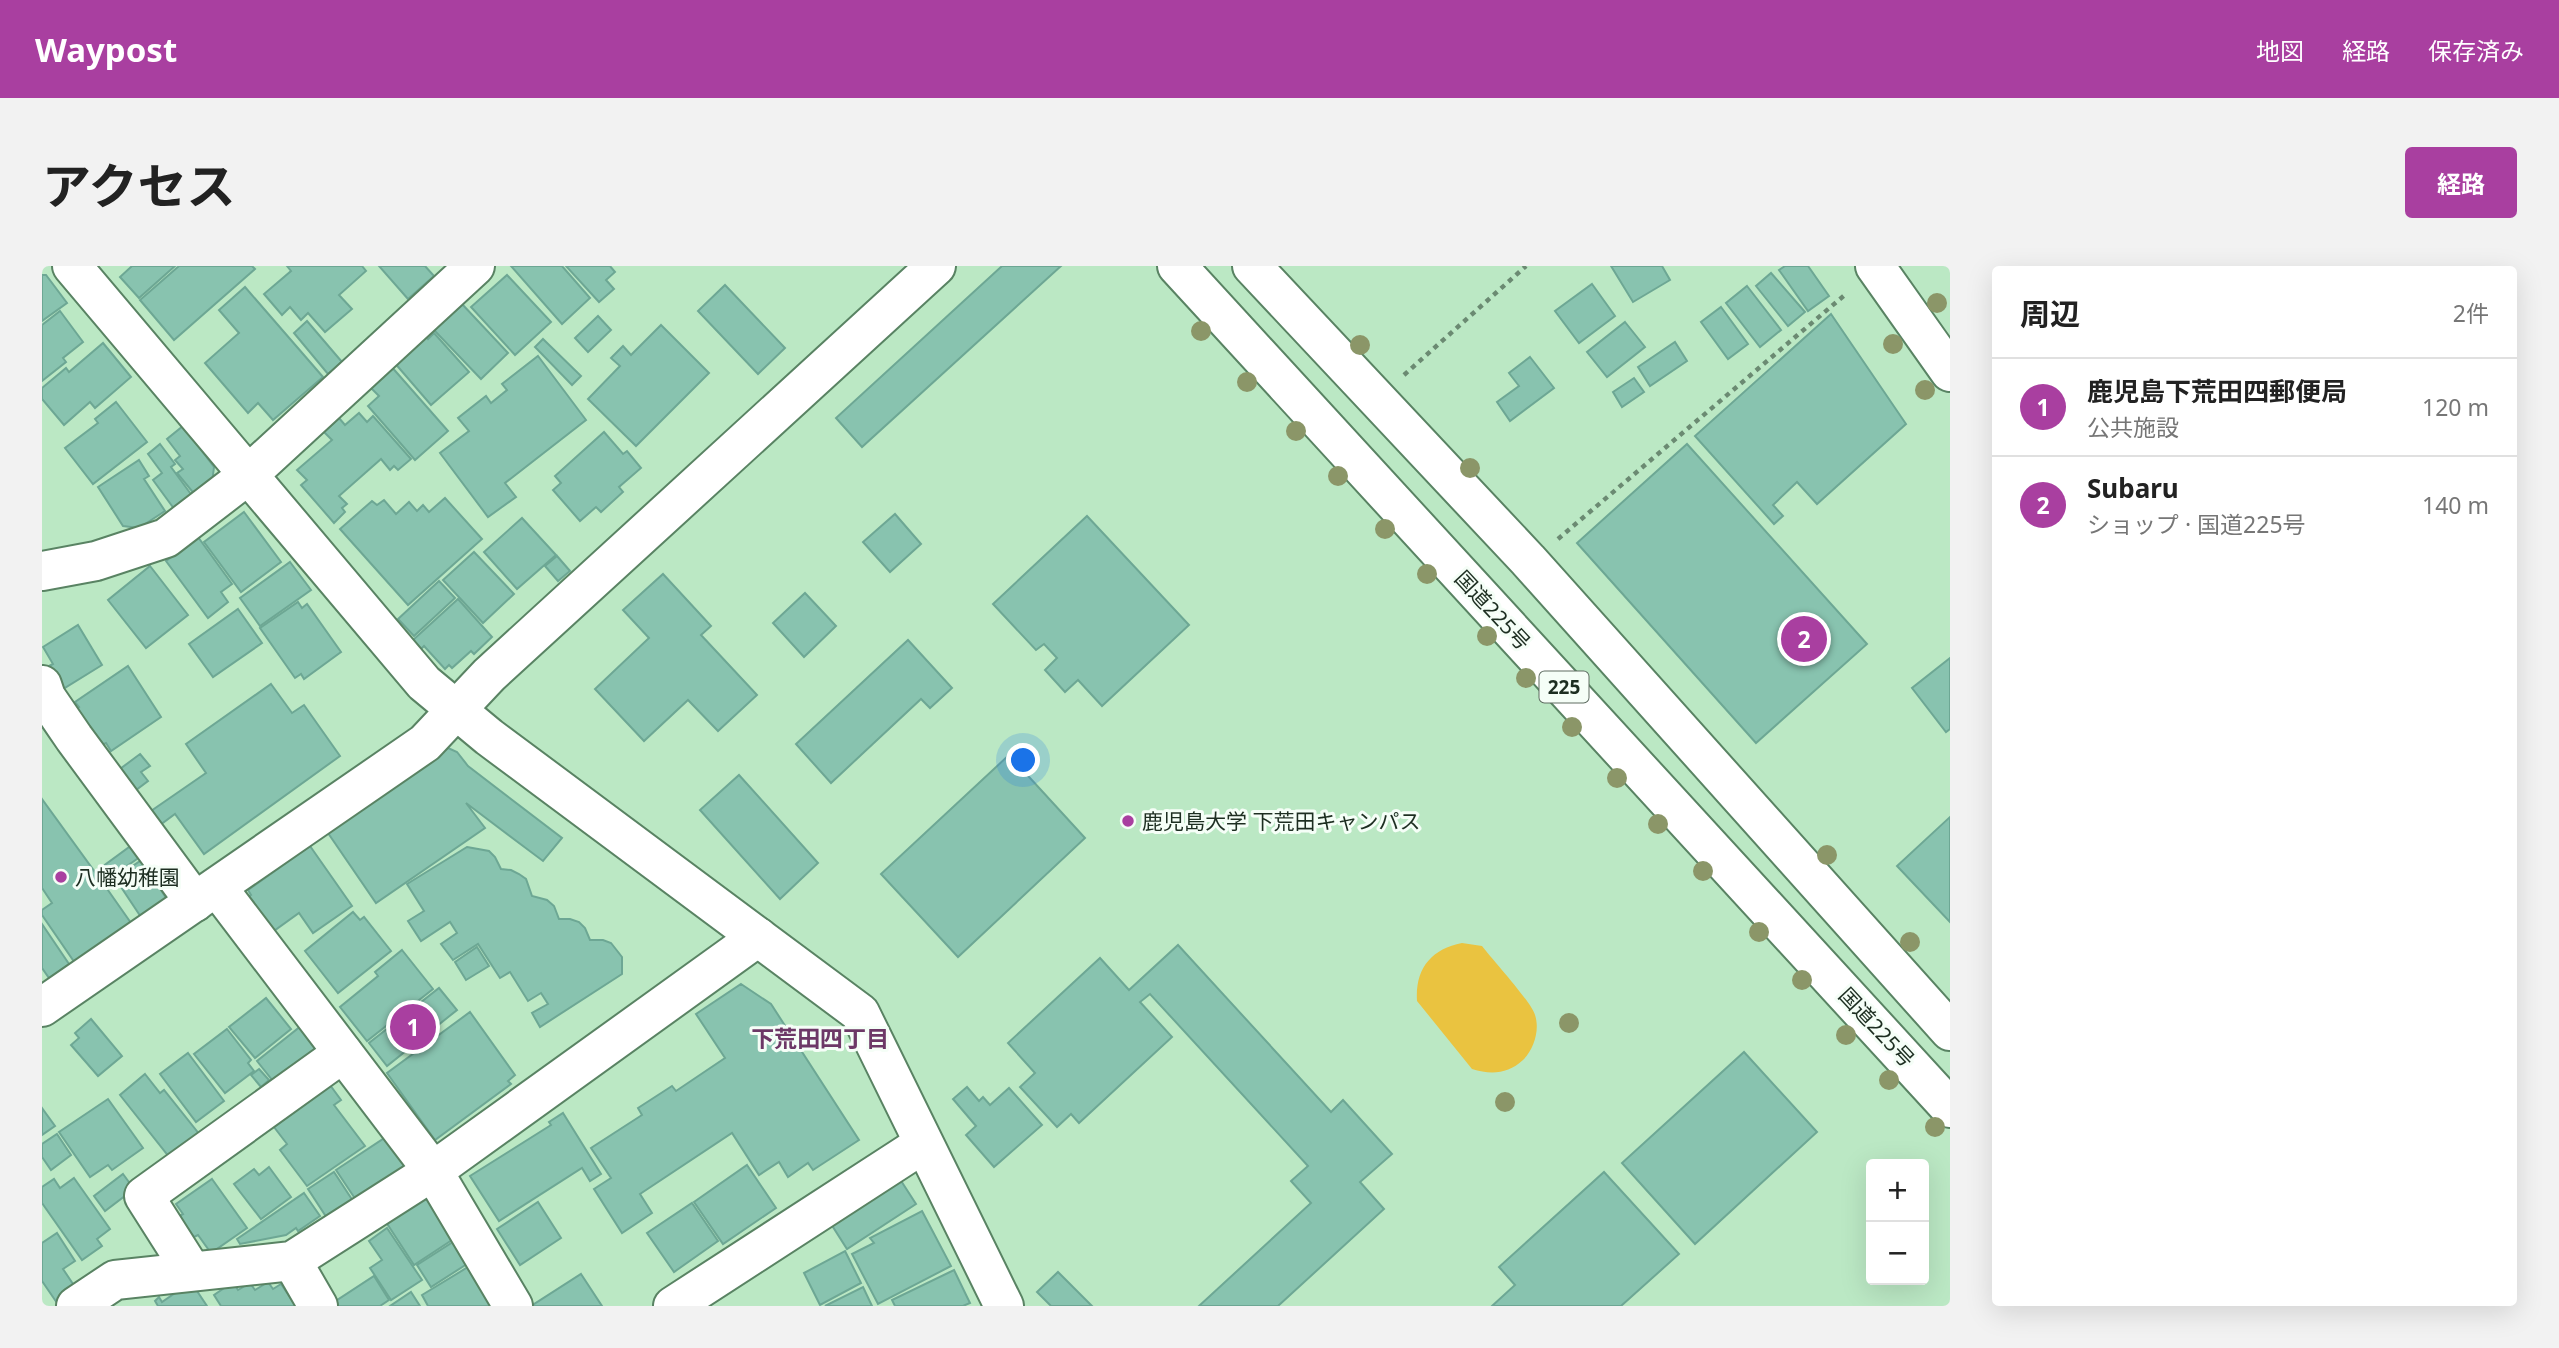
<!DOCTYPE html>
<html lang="ja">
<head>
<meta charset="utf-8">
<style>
	:root { --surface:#fff; --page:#f2f2f2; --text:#222; --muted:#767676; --line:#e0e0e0; --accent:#a93fa0 }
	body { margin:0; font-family:"Noto Sans","Noto Sans JP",sans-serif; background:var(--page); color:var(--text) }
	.controls { position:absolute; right:21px; bottom:21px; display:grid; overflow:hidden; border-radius:7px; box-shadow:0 7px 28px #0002 }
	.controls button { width:63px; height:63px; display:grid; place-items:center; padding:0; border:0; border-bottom:2px solid var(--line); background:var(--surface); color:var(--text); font:35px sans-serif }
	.you { position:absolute; left:982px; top:495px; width:24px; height:24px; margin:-18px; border:5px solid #fff; border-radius:50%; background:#1a73e8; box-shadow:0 0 0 10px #1a73e833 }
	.badge { display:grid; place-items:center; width:46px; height:46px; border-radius:50%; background:var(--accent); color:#fff; font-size:23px; font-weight:700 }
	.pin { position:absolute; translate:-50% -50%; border:4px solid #fff; box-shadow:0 2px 7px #0006 }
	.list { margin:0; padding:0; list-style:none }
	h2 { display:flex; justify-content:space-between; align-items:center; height:91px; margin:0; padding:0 28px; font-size:30px }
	h2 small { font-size:23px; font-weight:400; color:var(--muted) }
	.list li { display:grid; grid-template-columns:46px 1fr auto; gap:21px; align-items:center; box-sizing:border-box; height:98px; padding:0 28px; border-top:2px solid var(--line) }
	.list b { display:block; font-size:26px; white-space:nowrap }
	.list p { margin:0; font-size:23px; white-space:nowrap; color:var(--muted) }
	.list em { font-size:23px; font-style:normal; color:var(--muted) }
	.map { position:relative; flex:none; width:1908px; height:1040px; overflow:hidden; border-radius:7px }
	header { display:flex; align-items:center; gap:42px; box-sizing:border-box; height:98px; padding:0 35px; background:var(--accent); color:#fff }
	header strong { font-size:33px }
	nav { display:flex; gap:38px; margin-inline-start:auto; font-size:24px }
	.intro { display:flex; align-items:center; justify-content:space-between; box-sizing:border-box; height:168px; padding:0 42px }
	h1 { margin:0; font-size:49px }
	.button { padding:18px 32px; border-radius:7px; background:var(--accent); color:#fff; font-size:24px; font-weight:700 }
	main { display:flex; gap:42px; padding:0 42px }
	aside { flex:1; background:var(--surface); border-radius:7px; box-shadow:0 7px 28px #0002 }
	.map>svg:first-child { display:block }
	.green { fill:#eac340 }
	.building { fill:#88c3af; stroke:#6da794; stroke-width:2 }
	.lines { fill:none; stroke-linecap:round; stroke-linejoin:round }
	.minor-casing { stroke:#598363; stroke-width:42 }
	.highway-casing { stroke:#598363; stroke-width:42 }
	.path { stroke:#6b8a72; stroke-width:4.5; stroke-dasharray:5 5; stroke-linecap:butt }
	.minor { stroke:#fff; stroke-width:38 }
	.highway { stroke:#fff; stroke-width:38 }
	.tree { fill:#8b9668 }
	.poi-dot { fill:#a93fa0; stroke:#f5fef7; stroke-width:2.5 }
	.labels { text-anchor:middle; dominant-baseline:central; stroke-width:6; stroke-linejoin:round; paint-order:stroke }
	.shield { fill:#f5fef7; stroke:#5e6c61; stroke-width:2 }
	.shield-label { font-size:19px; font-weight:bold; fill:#1d2e21 }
	.street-label { font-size:21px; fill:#1d2e21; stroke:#f5fef7 }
	.poi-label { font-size:21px; fill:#1d2e21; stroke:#f5fef7; text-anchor:start }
	.neighbourhood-label { font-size:23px; font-weight:bold; fill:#6d3867; stroke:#f5fef7 }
</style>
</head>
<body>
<header>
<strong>Waypost</strong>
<nav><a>地図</a><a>経路</a><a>保存済み</a></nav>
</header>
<div class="intro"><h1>アクセス</h1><a class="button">経路</a></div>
<main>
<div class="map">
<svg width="1908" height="1040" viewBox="0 0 1908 1040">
	<rect width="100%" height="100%" fill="#bbe8c4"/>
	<!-- green -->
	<path class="green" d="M1420,677l20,3c10,13 50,57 53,69 5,15 -1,34 -12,45 -15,14 -32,15 -51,9l-55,-68c-2,-32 14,-52 45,-58z"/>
	<!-- building -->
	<g class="building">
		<path d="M90,0h43l-36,32 -19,-21z"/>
		<path d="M137,0h73l3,3 -81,71 -34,-40z"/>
		<path d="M245,0h75l4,5 -27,24 13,14 -27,23 -17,-19 -7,7 -11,-13 -8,8 -18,-21 27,-23z"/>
		<path d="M337,0h46l9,10 -26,23z"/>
		<path d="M469,0h51l28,32 -28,26z"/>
		<path d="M524,0h44l5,6 -9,8 8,9 -15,13z"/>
		<path d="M960,0h59l-199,181 -26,-29z"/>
		<path d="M1569,0h51l8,14 -37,22z"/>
		<path d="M1743,0h23l21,30 -21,15 -29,-41z"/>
		<path d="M1729,7l34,39 -17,14 -32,-40z"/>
		<path d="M0,9h4l21,28 -25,18z"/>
		<path d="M465,9l44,47 -36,33 -44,-48z"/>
		<path d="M1550,18l23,32 -36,27 -24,-32z"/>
		<path d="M683,19l60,63 -27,26 -60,-63z"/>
		<path d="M1705,20l34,44 -21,17 -34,-44z"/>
		<path d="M203,21l78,90 -50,43 -15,-17 -10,10 -43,-50 34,-30 -20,-23z"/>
		<path d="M420,38l46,49 -27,26 -47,-49z"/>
		<path d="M1679,41l27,37 -20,15 -27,-37z"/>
		<path d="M18,45l23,31 -20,16 3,4 -24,19v-56z"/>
		<path d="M1789,48l75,110 -89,80 -20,-22 -24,23 10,11 -9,8 -79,-88z"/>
		<path d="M556,50l13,14 -23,22 -13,-14z"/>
		<path d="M265,55l35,41 -14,12 -34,-41z"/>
		<path d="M1583,56l20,25 -38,30 -20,-25z"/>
		<path d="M619,59l48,48 -73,73 -48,-47 32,-33 -9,-8 12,-12 8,9z"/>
		<path d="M392,67l35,39 -38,33 -38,-44 30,-27 5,5z"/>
		<path d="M501,73l38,37 -9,9 -37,-38z"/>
		<path d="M1633,76l12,19 -37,25 -12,-19z"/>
		<path d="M61,77l28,34 -36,31 -5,-6 -26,23 -22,-26v-11l24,-20 3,4z"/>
		<path d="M496,90l48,64 -81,63 11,14 -28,20 -48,-64 29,-22 -11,-13 28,-22 5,7 16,-13 -5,-6z"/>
		<path d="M1488,91l24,31 -44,33 -13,-19 22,-16 -10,-13z"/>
		<path d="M348,99l58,66 -33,29 -47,-54 11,-10 -11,-11z"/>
		<path d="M1592,112l10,14 -22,15 -9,-15z"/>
		<path d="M74,136l31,40 -54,42 -28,-36 33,-25 -3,-4z"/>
		<path d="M317,147l8,9 6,-6 38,43 -13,11 -4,-4 -4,4 -9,-11 -42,37 8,8 -5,4 3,4 -11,11 -33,-38 6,-5 -10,-10 35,-30 -8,-8 15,-14 6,7z"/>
		<path d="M141,160l31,41 -2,16 -16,13 -19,-23 6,-4 -8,-9 5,-4 -13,-17z"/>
		<path d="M562,166l19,22 4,-3 14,17 -22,19 4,5 -22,20 -5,-5 -16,14 -27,-31 8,-7 -6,-7z"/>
		<path d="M118,178l15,20 -4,3 22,30 -18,13 -22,-30 9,-7 -14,-19z"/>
		<path d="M1645,178l180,200 -111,99 -179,-200z"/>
		<path d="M97,194l10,16 -5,3 21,32 -26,17 -16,-2 -25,-39z"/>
		<path d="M403,232l37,41 -74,66 -68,-76 32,-28 5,4 7,-5 12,14 13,-12 8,9 6,-6 6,7z"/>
		<path d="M202,246l37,50 -40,30 -37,-50z"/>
		<path d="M853,248l26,30 -31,28 -27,-30z"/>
		<path d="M1045,250l102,109 -87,81 -24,-26 -13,12 -20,-22 12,-12 -13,-14 -8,6 -43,-46z"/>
		<path d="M480,252l34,37 -39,34 -33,-37z"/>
		<path d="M156,271l34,47 -11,8 7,10 -20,16 -42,-57z"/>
		<path d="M432,286l40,42 -31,29 -40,-43z"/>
		<path d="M515,290l13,15 -12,10 -13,-15z"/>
		<path d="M248,296l21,28 -51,36 -20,-28z"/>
		<path d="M108,300l38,49 -42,33 -38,-48z"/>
		<path d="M621,308l48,52 -10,9 56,60 -39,36 -30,-31 -44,41 -49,-52 54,-51 -26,-28z"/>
		<path d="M397,315l16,17 -41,38 -16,-17z"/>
		<path d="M763,327l31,33 -32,31 -31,-34z"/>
		<path d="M416,333l34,38 -18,17 -3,-3 -19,17 -3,-3 -4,4 -21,-23 -3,3 -8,-9z"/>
		<path d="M256,336l4,6 5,-4 34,48 -37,27 -3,-5 -6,4 -35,-50z"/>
		<path d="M196,343l24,34 -49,34 -24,-33z"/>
		<path d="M36,359l24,40 -39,24 -14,-23 4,-2 -10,-17z"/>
		<path d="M866,374l44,48 -22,20 -9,-9 -90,84 -35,-39z"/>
		<path d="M1908,392v71l-4,3 -34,-44z"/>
		<path d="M86,400l33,51 -50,34 -5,-8 -4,2 -30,-33 7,-5 -4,-5z"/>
		<path d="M229,418l21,29 12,-8 36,51 -136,98 -29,-40 -15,11 -9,-14 55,-38 -20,-29z"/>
		<path d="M406,482l9,4 11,14 94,72 -19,23 -77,-58 19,25 -109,75 -48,-70z"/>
		<path d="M98,488l10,12 -9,6 7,9 -12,9 -16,-21z"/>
		<path d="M967,489l76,83 -127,119 -77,-83z"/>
		<path d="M697,509l79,88 -38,36 -80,-89z"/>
		<path d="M0,533l53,73 41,-30 8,12 -41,29 28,40 -56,40 -33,-48v-5l10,-7 -10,-15z"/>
		<path d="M1908,551v105l-53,-56z"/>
		<path d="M268,580l42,60 -39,27 -14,-20 -28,20 -25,-35 5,-3 -3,-5z"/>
		<path d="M425,581l22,4 6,6 6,12 10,1 8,4 7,5 6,17 15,4 7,6 5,13h11l9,3 6,6 5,12h13l8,3 11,14v17l-82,53 -8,-14 16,-9 -7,-11 -13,8 -18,-29 -10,6 -22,-34 -25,16 -12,-16 16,-11 -7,-11 -29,19 -13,-20 16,-10 -17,-27z"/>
		<path d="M104,591l20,29 -5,4 5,8 -25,19 -26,-39z"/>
		<path d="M311,646l7,8 4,-3 27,34 -53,42 -33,-42z"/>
		<path d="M0,658l27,40 -20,14 -7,-10z"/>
		<path d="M1136,679l153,167 12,-12 49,54 -32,28 24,27 -106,97h-79l112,-103 -20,-22 17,-15 -158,-172 -10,8 32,35 -93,86 -8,-9 -14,13 -37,-40 15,-14 -27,-30 92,-85 29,32z"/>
		<path d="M435,681l12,19 -23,14 -11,-18z"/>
		<path d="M360,684l31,39 -66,52 -27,-34 38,-31 -3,-4z"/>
		<path d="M699,718l30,20 88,136 -46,30 -5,-7 -20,14 -9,-15 -20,13 -27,-42 -92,61 12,19 -30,20 -28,-44 17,-11 -20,-30 51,-33 -4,-7 34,-22 4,5 49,-33 -29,-44z"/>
		<path d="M397,722l18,22 -70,56 -18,-23z"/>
		<path d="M224,732l25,31 -36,29 -26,-31z"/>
		<path d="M428,746l45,63 -7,6 3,3 -76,56 -48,-67z"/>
		<path d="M49,753l31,37 -24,20 -27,-31 8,-7 -4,-5z"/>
		<path d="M259,760l15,18 -5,15 -34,27 -20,-25z"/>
		<path d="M185,763l24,31 -3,3 6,8 -29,22 -31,-39z"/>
		<path d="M1702,786l73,80 -122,112 -73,-81z"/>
		<path d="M146,787l36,48 -28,21 -36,-48z"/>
		<path d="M217,803l10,11 -8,7 -10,-12z"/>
		<path d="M103,808l15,19 4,-3 36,45 -30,23 -50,-63z"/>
		<path d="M288,819l11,15 -7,5 31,41 -58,40 -27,-36 7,-6 -13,-17z"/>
		<path d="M925,821l12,14 4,-4 7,8 19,-17 33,37 -48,42 -28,-32 10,-9 -23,-27z"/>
		<path d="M66,833l35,49 -31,22 -4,-5 -18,12 -31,-45z"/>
		<path d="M0,842l13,18 -13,9z"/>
		<path d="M521,847l38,61 -11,7 -8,-13 -83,53 -29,-45 81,-51 -2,-3z"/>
		<path d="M15,868l14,21 -20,15 -9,-13v-13z"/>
		<path d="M344,871l19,30 -45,39 -24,-36z"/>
		<path d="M705,899l29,43 -53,36 -29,-42z"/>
		<path d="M227,901l22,30 -30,22 -27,-35 20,-15 5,6z"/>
		<path d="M292,906l19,29 -26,17 -19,-29z"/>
		<path d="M1562,906l75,82 -58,52h-129l23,-21 -16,-18z"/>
		<path d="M854,907l20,31 -69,45 -21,-33z"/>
		<path d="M81,908l11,15 -29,22 -11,-15z"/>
		<path d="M32,912l36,51 -13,10 5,7 -20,14 -40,-57v-16l12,-8 6,9z"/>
		<path d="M170,913l35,49 -36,25 -13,-18 -4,2 -15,-21 4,-2 -7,-10z"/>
		<path d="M262,927l16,23 -22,15 -2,-3 -10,7 -46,9 -3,-5z"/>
		<path d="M376,930l12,4 25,38 -41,27 -30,-46z"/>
		<path d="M496,936l23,36 -41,27 -23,-36z"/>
		<path d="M650,937l26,38 -44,31 -27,-39z"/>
		<path d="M880,945l29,55 -73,38 -26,-50 22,-11 -4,-5z"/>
		<path d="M345,962l35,52 -31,20 -21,-32 12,-8 -13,-19z"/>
		<path d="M15,967l18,28 -12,8 14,21 -20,13 -15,-22v-38z"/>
		<path d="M411,976l14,22 -36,23 -14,-22z"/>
		<path d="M803,985l16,32 -41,22 -16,-32z"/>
		<path d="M426,1001l23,39h-63l-6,-11z"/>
		<path d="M912,1004l16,33 -7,3h-68l-3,-6z"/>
		<path d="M1016,1006l34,34h-41l-14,-14z"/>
		<path d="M539,1008l21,32h-71z"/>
		<path d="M332,1010l15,24 -9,6h-52z"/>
		<path d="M149,1016l16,24h-49l-3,-5 4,-4 3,5z"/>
		<path d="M191,1016l5,8 12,-7 5,7 13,-8 5,7 8,-5 15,22h-75l-7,-11z"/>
		<path d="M821,1021l9,19h-47z"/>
		<path d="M369,1026l9,14h-30z"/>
	</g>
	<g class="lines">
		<defs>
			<g id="minor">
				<path d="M30,0l352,417 65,54 371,276 144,293"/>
				<path d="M1833,0l75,106"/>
				<path d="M0,305l54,-10 70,-23 82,-63 227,-209"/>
				<path d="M0,419l4,12 28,41 121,164"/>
				<path d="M175,621l216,284 80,135"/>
				<path d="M0,741l383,-264 64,-68 447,-409"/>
				<path d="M250,995l26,45"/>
				<path d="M149,1004l-47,-74 199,-143"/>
				<path d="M34,1040l39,-26 177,-19 141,-90 325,-234"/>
				<path d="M631,1040l250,-162"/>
			</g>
			<g id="highway">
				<path d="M1135,0l773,842"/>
				<path d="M1210,0l276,294 422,471"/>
			</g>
		</defs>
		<!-- minor casing -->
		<use href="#minor" class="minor-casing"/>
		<!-- highway casing -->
		<use href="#highway" class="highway-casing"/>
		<!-- path -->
		<g class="path">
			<path d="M1362,109l122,-109"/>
			<path d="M1516,273l289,-246"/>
		</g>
		<!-- minor -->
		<use href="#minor" class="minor"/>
		<!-- highway -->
		<use href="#highway" class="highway"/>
	</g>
	<!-- trees -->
	<g class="tree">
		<circle cx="1895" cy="37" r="10"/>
		<circle cx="1159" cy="65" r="10"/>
		<circle cx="1851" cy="78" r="10"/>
		<circle cx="1318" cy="79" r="10"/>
		<circle cx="1205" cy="116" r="10"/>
		<circle cx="1883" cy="124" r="10"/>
		<circle cx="1254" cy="165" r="10"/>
		<circle cx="1428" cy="202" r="10"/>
		<circle cx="1296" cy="210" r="10"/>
		<circle cx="1343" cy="263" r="10"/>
		<circle cx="1385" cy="308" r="10"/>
		<circle cx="1445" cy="370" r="10"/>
		<circle cx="1484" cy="412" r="10"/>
		<circle cx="1530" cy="461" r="10"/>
		<circle cx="1575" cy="512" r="10"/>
		<circle cx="1616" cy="558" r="10"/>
		<circle cx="1785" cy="589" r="10"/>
		<circle cx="1661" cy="605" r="10"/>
		<circle cx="1717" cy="666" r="10"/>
		<circle cx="1868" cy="676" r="10"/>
		<circle cx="1760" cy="714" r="10"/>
		<circle cx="1527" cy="757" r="10"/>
		<circle cx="1804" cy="769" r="10"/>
		<circle cx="1847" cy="814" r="10"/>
		<circle cx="1463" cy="836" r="10"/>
		<circle cx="1893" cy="861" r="10"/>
	</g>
	<!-- markers -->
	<g class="poi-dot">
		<circle cx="1086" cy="555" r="7"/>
		<circle cx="19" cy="611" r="7"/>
	</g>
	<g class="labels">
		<!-- shield labels -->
		<rect class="shield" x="1497.5" y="405.5" width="49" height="31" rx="5"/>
		<g class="shield-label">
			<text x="1522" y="421">225</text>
		</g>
		<!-- street labels -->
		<g class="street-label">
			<text transform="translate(1451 344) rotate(47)">国道225号</text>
			<text transform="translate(1835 761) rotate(47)">国道225号</text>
		</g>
		<!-- poi labels -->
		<g class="poi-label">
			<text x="1100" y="555">鹿児島大学 下荒田キャンパス</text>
			<text x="33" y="611">八幡幼稚園</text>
		</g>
		<!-- neighbourhood labels -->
		<g class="neighbourhood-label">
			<text x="778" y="772">下荒田四丁目</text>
		</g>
	</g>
</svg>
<div class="controls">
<button>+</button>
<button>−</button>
</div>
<div class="you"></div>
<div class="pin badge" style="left:371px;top:761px">1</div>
<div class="pin badge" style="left:1762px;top:373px">2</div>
</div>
<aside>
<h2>周辺<small>2件</small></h2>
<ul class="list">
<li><span class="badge">1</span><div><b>鹿児島下荒田四郵便局</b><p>公共施設</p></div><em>120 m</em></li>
<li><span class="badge">2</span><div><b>Subaru</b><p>ショップ · 国道225号</p></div><em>140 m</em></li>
</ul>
</aside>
</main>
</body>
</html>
